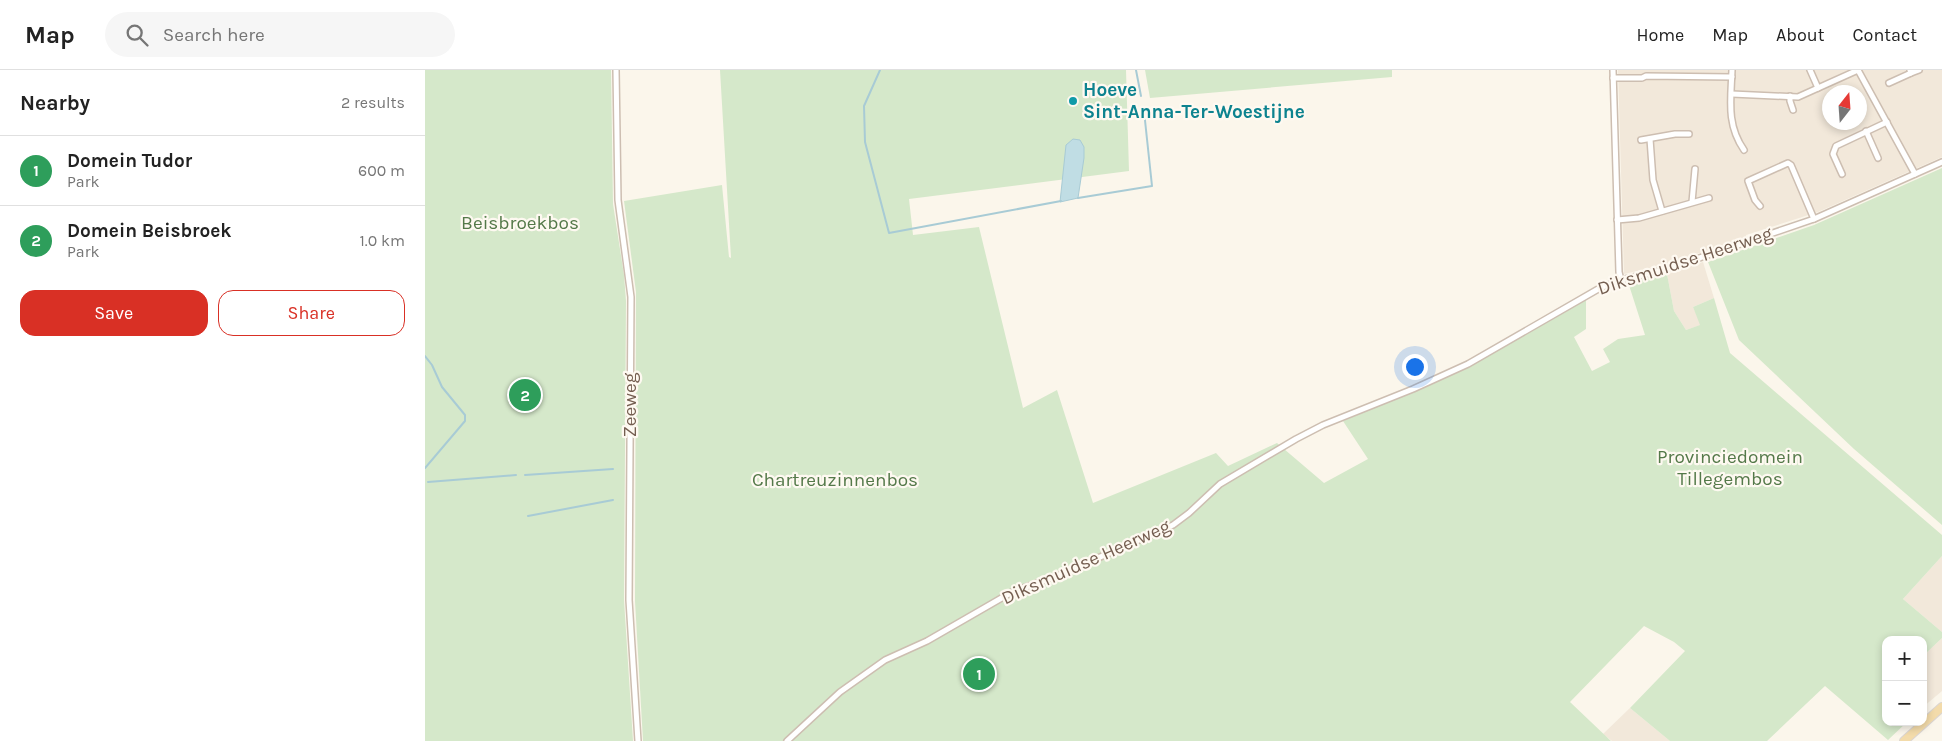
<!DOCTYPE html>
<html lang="en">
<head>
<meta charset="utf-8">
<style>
	:root { --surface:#fff; --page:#f6f6f6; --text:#222; --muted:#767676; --line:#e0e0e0; --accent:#d93025 }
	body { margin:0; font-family:Karla,sans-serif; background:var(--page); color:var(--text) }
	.controls { position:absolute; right:15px; bottom:15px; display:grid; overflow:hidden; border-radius:10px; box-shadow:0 2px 8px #0003 }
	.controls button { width:45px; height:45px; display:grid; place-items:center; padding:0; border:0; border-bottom:1px solid var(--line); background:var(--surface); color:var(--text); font:25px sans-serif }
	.compass { position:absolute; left:1397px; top:15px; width:45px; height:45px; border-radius:50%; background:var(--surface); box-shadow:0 2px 8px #0003; rotate:17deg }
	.you { position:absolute; left:989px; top:296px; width:18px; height:18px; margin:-12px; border:4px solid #fff; border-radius:50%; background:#1a73e8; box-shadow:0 0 0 8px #1a73e833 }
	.badge { display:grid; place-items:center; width:32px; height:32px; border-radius:50%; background:var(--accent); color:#fff; font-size:16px; font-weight:700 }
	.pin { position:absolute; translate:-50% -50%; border:2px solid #fff; box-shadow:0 1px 5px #0006 }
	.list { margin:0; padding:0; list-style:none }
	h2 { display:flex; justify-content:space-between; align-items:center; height:65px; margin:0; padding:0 20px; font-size:21px }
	h2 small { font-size:16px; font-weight:400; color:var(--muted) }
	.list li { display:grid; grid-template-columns:32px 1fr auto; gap:15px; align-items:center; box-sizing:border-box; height:70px; padding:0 20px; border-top:1px solid var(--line) }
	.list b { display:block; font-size:19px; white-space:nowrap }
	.list p { margin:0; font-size:16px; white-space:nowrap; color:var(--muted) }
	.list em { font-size:16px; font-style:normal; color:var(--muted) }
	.actions { display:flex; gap:10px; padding:15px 20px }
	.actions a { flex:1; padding:11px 0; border:1px solid var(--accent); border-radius:15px; text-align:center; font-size:18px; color:var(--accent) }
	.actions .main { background:var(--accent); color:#fff }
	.icon { flex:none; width:28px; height:28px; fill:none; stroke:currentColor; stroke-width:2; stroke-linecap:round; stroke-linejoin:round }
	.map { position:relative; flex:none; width:1517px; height:671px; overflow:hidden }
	header { display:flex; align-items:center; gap:30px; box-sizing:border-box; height:70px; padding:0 25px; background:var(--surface); border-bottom:1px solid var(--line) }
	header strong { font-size:24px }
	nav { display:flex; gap:28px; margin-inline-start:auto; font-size:18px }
	.search { width:350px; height:45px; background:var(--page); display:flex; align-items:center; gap:12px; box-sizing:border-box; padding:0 18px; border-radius:28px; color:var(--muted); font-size:19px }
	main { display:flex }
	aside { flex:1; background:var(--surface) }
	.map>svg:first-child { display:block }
	.residential { fill:#f2e8da; fill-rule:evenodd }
	.green { fill:#d5e8ca }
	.water { fill:#c0dde4; stroke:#a8cbd5 }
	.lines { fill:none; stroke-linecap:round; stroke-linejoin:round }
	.stream { stroke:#a8cbd5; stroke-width:2 }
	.minor-casing { stroke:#cdbeb1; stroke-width:8 }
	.primary-casing { stroke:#dbd5d2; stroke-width:10 }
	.minor { stroke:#fff; stroke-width:5 }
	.primary { stroke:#f3dbaa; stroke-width:8 }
	.culture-dot { fill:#0f9aa8; stroke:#fef9f1; stroke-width:2 }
	.labels { text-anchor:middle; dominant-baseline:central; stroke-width:4.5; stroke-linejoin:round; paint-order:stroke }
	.culture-label { font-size:19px; font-weight:bold; fill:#0d838f; stroke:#fef9f1; text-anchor:start }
	.park-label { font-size:19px; fill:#547949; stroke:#fef9f1 }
	.street-label { font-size:19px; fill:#745e50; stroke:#fef9f1 }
</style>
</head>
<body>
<header>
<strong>Map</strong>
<div class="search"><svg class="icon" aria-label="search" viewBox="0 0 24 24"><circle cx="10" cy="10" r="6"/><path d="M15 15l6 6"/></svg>Search here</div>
<nav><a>Home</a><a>Map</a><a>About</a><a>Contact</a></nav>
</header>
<main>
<aside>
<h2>Nearby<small>2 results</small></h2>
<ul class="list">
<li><span class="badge" style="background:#2e9e5b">1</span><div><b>Domein Tudor</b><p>Park</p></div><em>600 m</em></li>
<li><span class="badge" style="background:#2e9e5b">2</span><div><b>Domein Beisbroek</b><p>Park</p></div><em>1.0 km</em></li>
</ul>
<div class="actions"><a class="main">Save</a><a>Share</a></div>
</aside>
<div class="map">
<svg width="1517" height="671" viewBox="0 0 1517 671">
	<rect width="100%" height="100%" fill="#fbf6eb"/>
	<!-- residential -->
	<g class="residential">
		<path d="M1193,0h324v87l-124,55 -72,23v2l-79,27 -43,10zM1404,22h30v30h-30z"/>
		<path d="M1278,192l11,36 -21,9 8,18 -15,5 -12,-19 -7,-37z"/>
		<path d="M1517,486v76l-39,-33z"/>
		<path d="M1517,568v53l-19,16v-51z"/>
		<path d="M1205,638l40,33h-58l-9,-7z"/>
	</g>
	<!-- green -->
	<g class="green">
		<path d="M0,0h186l2,134 11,71 2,26 -2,299 9,141h-208z"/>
		<path d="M295,0h406l3,101 -220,28 4,36 66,-8 44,181 34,-18 36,113 123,-50 12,13 49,-23 47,40 44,-24 -25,-38 111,-47 132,-75v30l-12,8 18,34 18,-9 -7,-13 15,-10 27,-4 -17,-53 39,-8 7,37 12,19 14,-5 -7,-18 21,-9 16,55 212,182v21l-39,43 39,33v6l-19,18v-16h-37v82h21l-19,18 -63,-54 -58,55h-97l-40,-33 55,-57 -11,-9 -30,-16 -74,76 41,39h-968l-8,-140 1,-309 -12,-91 98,-16 7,72 2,1z"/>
		<path d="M720,0h247v7l-242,21z"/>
		<path d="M1517,98v357l-88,-76 -115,-109 -31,-78 106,-37z"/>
	</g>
	<!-- water -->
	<path class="water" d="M648,69l7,1 4,7v11l-6,40 -18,4 6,-57z"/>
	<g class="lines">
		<!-- stream -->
		<g class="stream">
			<path d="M455,0l-16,36 1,36 24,91 172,-32"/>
			<path d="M711,0l5,26"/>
			<path d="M653,128l74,-12 -8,-75"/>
			<path d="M0,286l7,9 10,22 23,28v6l-40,47"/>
			<path d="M100,405l88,-6"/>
			<path d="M3,412l88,-7"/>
			<path d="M103,446l85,-16"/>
		</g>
		<defs>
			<g id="minor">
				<path d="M191,0l2,130 13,97 -2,303 9,141"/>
				<path d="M1188,0l6,202 2,8"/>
				<path d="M1307,0c-1,29 -6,54 12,80"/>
				<path d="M1385,0l8,18"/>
				<path d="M1433,0l57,104"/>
				<path d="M1486,3l8,-3"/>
				<path d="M1188,8h29l4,-2 86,1"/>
				<path d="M1464,13l22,-10 -1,-3"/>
				<path d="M1307,24l66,3 60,-27"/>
				<path d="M1365,26v5l3,9"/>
				<path d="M1441,61l12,27"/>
				<path d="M1225,69l3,41 9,31"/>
				<path d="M1216,70l34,-6h14"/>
				<path d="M1417,104l-9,-20 3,-8 51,-24"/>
				<path d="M1267,132l3,-33"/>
				<path d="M1335,136l-5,-6 -7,-19 40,-18 3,2 23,54"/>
				<path d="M1192,150l22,-2 70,-20"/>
				<path d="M362,671l53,-49 45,-32 42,-19 85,-49 45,-16 116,-51 16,-12 31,-29 76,-45 27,-14 90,-36 55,-25 132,-76 21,-8 46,-11 147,-50 128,-57"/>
			</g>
			<path id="primary" d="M1479,671l38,-34"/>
		</defs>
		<!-- minor casing -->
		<use href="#minor" class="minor-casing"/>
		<!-- primary casing -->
		<use href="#primary" class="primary-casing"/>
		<!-- minor -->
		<use href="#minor" class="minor"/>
		<!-- primary -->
		<use href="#primary" class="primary"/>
	</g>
	<!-- markers -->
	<circle class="culture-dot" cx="648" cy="31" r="5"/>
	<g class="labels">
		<!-- culture labels -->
		<g class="culture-label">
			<text x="658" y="20">Hoeve<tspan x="658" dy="22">Sint-Anna-Ter-Woestijne</tspan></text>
		</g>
		<!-- park labels -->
		<g class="park-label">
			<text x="95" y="153">Beisbroekbos</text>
			<text x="1305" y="387">Provinciedomein<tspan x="1305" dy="22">Tillegembos</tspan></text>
			<text x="410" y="410">Chartreuzinnenbos</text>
		</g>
		<!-- street labels -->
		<g class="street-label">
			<text transform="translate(1260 191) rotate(-18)">Diksmuidse Heerweg</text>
			<text transform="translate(205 335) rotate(-90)">Zeeweg</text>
			<text transform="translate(661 492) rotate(-24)">Diksmuidse Heerweg</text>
		</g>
	</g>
</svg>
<div class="controls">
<button>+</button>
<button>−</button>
</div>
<svg class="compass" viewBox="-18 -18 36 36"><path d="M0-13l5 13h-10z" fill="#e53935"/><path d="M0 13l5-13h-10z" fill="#767676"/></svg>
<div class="you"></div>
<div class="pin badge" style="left:554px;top:604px;background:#2e9e5b">1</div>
<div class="pin badge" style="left:100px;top:325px;background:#2e9e5b">2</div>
</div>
</main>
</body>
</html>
